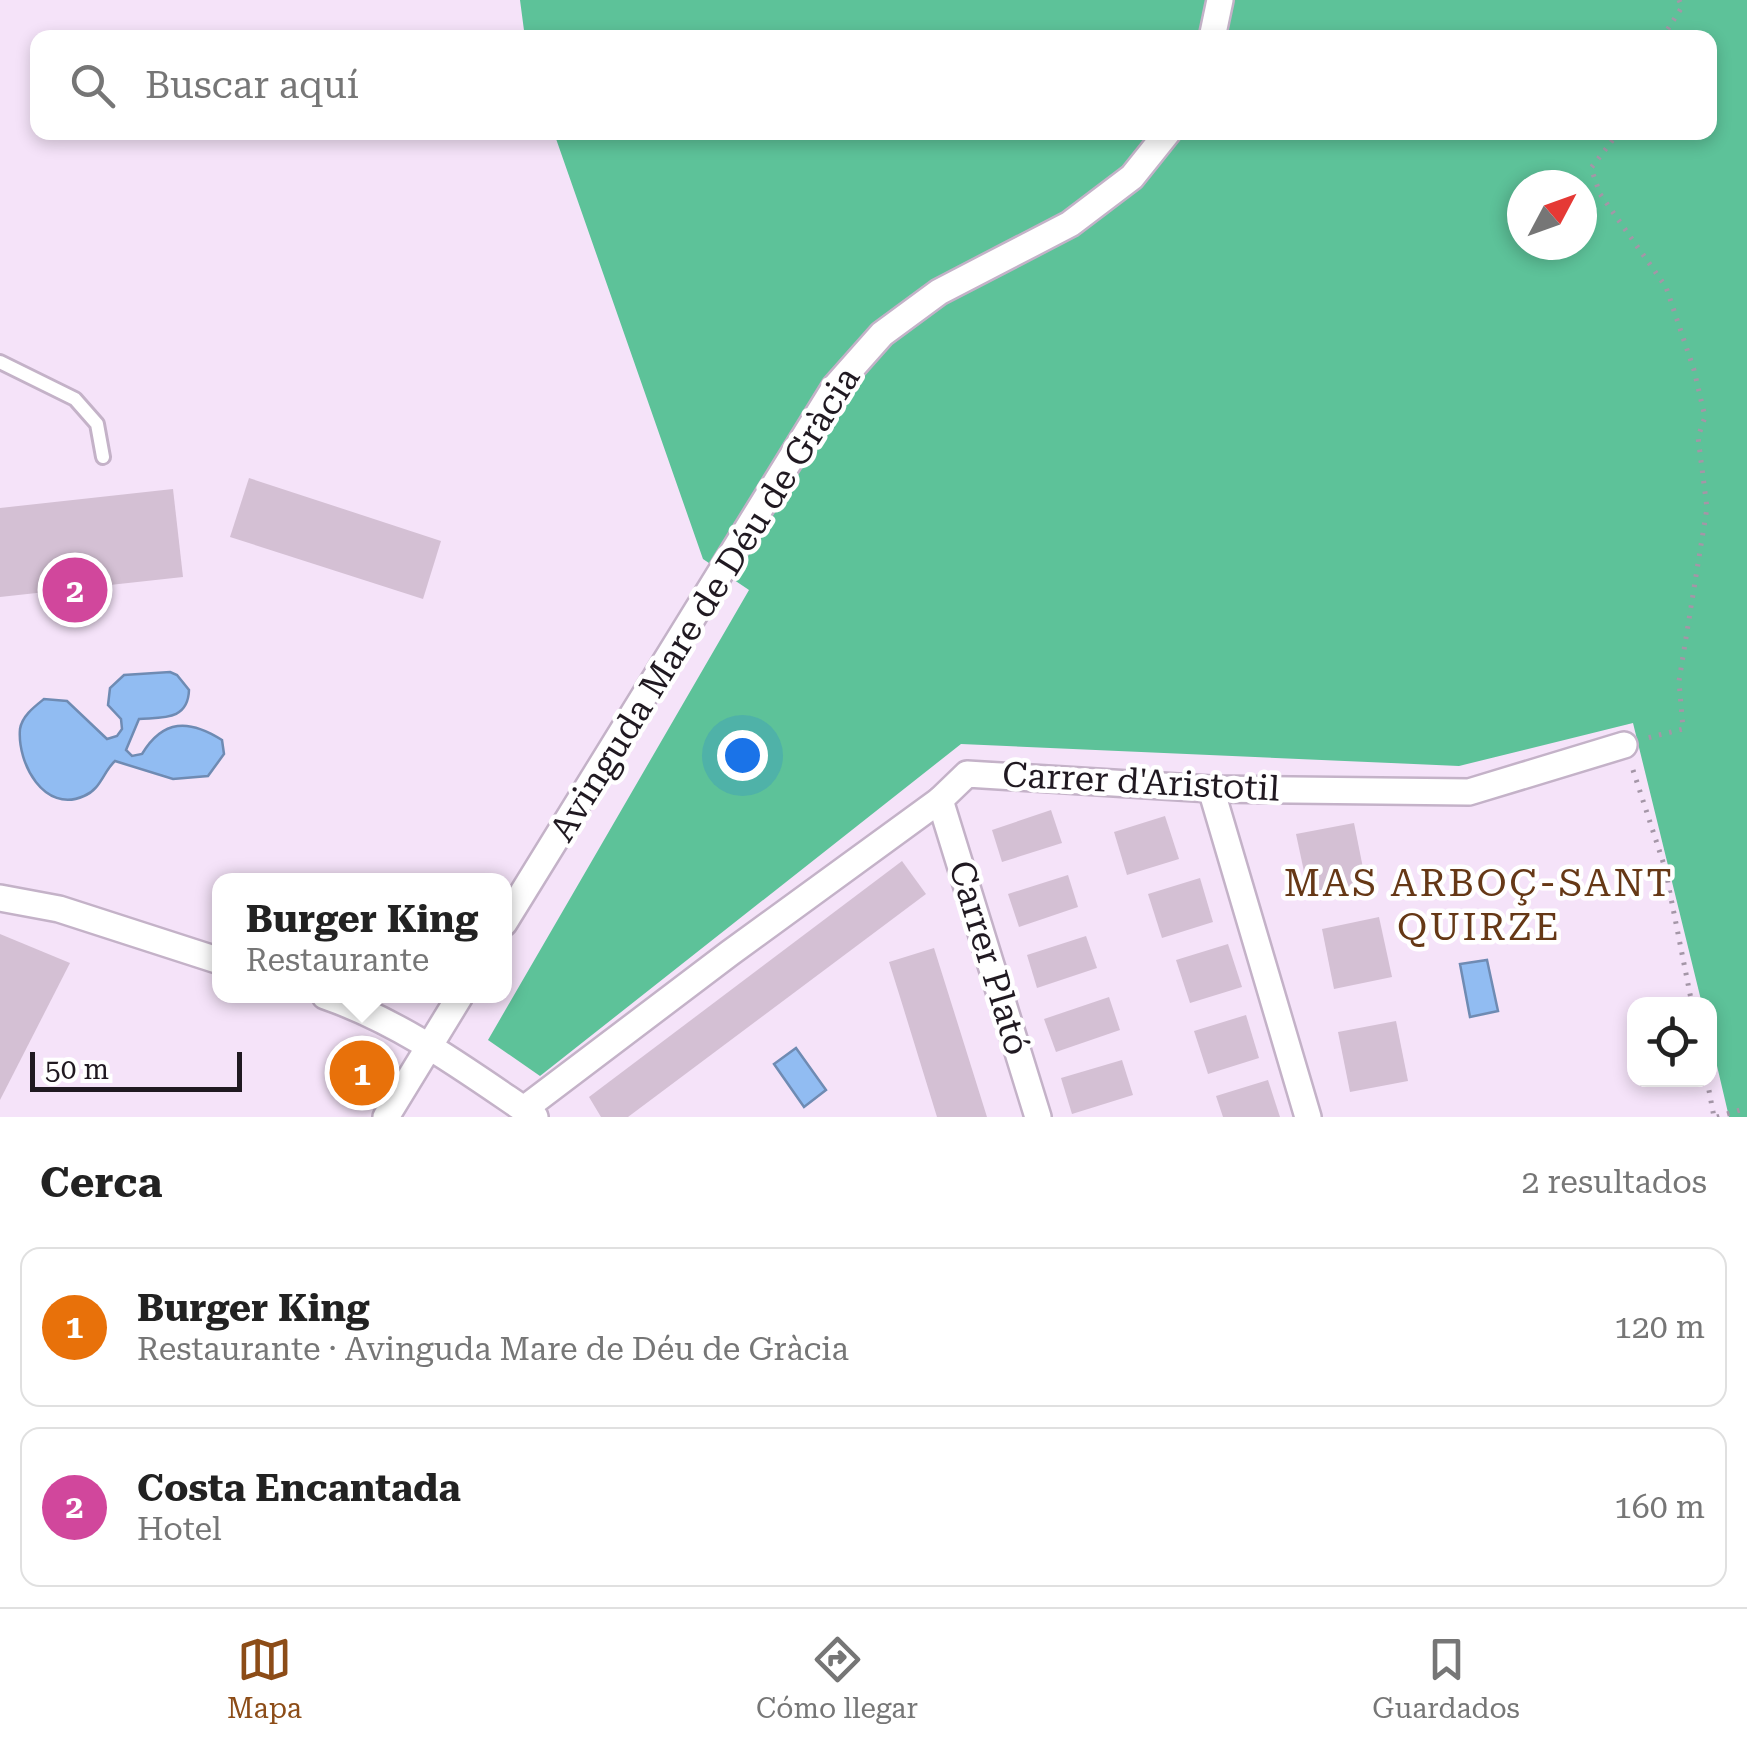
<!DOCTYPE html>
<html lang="es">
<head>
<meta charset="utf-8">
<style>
	:root { --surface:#fff; --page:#f2f2f2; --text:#222; --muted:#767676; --line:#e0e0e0; --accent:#8c4c17 }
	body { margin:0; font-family:"Roboto Serif",serif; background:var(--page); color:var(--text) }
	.controls { position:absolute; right:30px; bottom:30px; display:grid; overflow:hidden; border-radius:20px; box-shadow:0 5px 15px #0003 }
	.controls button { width:90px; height:90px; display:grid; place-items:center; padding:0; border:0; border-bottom:2px solid var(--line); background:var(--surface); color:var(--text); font:50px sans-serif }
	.compass { position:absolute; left:1507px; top:170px; width:90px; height:90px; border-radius:50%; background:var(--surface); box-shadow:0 5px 15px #0003; rotate:49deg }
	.scale { position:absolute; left:30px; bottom:25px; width:212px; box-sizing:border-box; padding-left:10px; border:5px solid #201921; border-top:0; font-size:28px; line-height:35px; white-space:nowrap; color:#201921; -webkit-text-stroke:8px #fff; paint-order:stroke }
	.you { position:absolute; left:742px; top:755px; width:35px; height:35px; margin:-25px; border:8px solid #fff; border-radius:50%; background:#1a73e8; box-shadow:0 0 0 15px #1a73e833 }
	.badge { display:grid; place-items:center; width:65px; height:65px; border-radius:50%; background:var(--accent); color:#fff; font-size:32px; font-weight:700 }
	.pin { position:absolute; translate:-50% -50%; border:5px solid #fff; box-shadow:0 2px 10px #0006 }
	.popup { position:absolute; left:212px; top:873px; width:300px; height:130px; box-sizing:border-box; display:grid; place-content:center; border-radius:20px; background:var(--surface); filter:drop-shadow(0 2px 8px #0005); font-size:32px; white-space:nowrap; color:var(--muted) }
	.popup b { font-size:38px; color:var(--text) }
	.popup::after { content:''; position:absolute; left:50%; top:100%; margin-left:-20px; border:20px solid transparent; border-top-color:var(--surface) }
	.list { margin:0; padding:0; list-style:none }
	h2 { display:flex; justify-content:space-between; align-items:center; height:130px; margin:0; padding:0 40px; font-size:42px }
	h2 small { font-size:32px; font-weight:400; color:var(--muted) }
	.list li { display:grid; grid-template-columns:65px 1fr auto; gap:30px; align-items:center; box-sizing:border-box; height:160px; margin:0 20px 20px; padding:0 20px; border:2px solid var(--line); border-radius:20px }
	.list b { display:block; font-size:38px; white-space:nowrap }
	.list p { margin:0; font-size:32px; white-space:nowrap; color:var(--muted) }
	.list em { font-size:32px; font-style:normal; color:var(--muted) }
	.icon { flex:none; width:55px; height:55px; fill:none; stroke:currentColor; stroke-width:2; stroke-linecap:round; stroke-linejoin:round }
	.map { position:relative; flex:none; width:1747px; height:1117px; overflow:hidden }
	.search { position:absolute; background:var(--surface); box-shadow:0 5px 15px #0003; left:30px; right:30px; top:30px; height:110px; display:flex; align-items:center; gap:25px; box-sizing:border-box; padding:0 35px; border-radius:20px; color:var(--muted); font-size:38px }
	.sheet { height:490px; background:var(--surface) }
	nav { display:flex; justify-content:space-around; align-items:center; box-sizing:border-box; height:140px; border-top:2px solid var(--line); background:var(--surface); font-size:28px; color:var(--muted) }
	nav a { display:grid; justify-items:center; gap:5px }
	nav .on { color:var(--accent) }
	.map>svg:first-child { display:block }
	.forest { fill:#5dc299; fill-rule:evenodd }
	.water { fill:#91bcf2; stroke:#6f8bb3; stroke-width:2.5 }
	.building { fill:#d4c0d4 }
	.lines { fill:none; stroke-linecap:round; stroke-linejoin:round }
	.service-casing { stroke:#c4b2c8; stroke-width:18 }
	.minor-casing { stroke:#c4b2c8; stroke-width:30 }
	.path { stroke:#a496a7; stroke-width:5; stroke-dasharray:2.5 8; stroke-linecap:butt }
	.service { stroke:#fff; stroke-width:12 }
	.minor { stroke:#fff; stroke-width:25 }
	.labels { text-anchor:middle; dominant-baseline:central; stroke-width:9; stroke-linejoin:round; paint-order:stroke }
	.street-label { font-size:35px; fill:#201921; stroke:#fff }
	.neighbourhood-label { font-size:38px; letter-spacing:2.5px; fill:#663816; stroke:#fff }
</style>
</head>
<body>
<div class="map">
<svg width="1747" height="1117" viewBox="0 0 1747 1117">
	<rect width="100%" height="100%" fill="#f5e3f9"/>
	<!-- forest -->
	<path class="forest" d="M520,0h1227v1117h-18l-19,-81v-32h-8l-69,-281 -174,43 -498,-22 -421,332 -52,-36 261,-450 -46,-31 -149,-426 1156,-1v-94h-1185zM1522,185h60v60h-60z"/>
	<!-- water -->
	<g class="water">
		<path d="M170,672l7,3 12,15c-1,31 -27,27 -50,29l-13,31 6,6 10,-2c21,-35 47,-35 80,-14l2,14 -16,22 -35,3 -58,-18c-12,11 -14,28 -31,35 -40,18 -67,-33 -64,-67 2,-13 14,-22 24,-30l23,2 40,38 10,-3 5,-7 -1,-10 -13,-14 2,-17 14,-13z"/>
		<path d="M1487,960l11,51 -28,6 -10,-53z"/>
		<path d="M796,1048l30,42 -22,17 -30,-43z"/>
	</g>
	<!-- building -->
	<g class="building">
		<path d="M249,478l192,63 -18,58 -193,-62z"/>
		<path d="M173,489l10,88 -183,20v-89z"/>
		<path d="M1051,810l11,33 -60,19 -10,-32z"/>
		<path d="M1165,816l14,43 -52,16 -13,-43z"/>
		<path d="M1354,823l12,60 -57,12 -13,-61z"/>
		<path d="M902,861l24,33 -298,223h-27l-12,-20z"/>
		<path d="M1068,875l10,32 -59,20 -11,-33z"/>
		<path d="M1200,878l13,44 -51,16 -14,-44z"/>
		<path d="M1379,917l13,60 -58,12 -12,-60z"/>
		<path d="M0,934l70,29 -70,137z"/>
		<path d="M1086,936l11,32 -60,20 -10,-33z"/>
		<path d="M1228,944l14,43 -52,16 -14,-43z"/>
		<path d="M934,948l22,70 31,99h-50l-37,-120 -11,-35z"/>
		<path d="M1109,997l11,33 -64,22 -12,-33z"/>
		<path d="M1246,1015l13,43 -51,16 -14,-43z"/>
		<path d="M1396,1021l12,60 -58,11 -12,-60z"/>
		<path d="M1122,1060l11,35 -61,19 -11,-36z"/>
		<path d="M1268,1080l12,37h-57l-7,-21z"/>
	</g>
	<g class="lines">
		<defs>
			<path id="service" d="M0,362l75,37 22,25 6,33"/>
			<g id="minor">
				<path d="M1212,38l8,-38"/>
				<path d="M1211,789l97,328"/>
				<path d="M940,800l98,317"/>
				<path d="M0,898l59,11 161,52"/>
				<path d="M504,923l331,-536 47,-53 57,-42 131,-68 62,-47 36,-45"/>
				<path d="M325,996c78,27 142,75 210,121"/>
				<path d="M524,1109l206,-156 210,-153 27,-26 244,15 258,3 155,-47"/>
				<path d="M386,1117l74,-121"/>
			</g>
		</defs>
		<!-- service casing -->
		<use href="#service" class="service-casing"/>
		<!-- minor casing -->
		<use href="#minor" class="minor-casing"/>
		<!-- path -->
		<g class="path">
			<path d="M1662,38l20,-31 -3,-7"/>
			<path d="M1619,132l-28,36 9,26 66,93 28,83 11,47 -7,20 9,71 -28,173 4,48 -36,9"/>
			<path d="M1633,770l32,98 27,136"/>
			<path d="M1707,1080l7,37"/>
			<path d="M1717,1117l30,-9"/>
		</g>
		<!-- service -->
		<use href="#service" class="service"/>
		<!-- minor -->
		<use href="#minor" class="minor"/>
	</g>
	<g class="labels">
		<!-- street labels -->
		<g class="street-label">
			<text transform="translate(705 604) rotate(-58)">Avinguda Mare de Déu de Gràcia</text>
			<text transform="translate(1141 782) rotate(3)">Carrer d'Aristotil</text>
			<text transform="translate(989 958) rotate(73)">Carrer Plató</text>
		</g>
		<!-- neighbourhood labels -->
		<g class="neighbourhood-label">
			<text x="1479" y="883">MAS ARBOÇ-SANT<tspan x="1479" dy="44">QUIRZE</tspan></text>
		</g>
	</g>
</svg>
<div class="controls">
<button><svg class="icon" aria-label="locate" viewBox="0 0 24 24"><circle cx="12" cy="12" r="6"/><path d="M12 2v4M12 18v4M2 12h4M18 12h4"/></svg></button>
</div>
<svg class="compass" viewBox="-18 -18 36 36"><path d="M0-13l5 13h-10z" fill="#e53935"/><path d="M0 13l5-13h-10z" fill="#767676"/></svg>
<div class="scale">50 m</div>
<div class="you"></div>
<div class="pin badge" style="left:362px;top:1073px;background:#e8710a">1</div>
<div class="popup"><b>Burger King</b>Restaurante</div>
<div class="pin badge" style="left:75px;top:590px;background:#d1479c">2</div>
<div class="search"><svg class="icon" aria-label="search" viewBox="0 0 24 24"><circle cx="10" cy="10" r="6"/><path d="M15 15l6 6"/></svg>Buscar aquí</div>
</div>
<section class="sheet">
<h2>Cerca<small>2 resultados</small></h2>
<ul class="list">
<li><span class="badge" style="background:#e8710a">1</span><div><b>Burger King</b><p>Restaurante · Avinguda Mare de Déu de Gràcia</p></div><em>120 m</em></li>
<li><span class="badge" style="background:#d1479c">2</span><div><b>Costa Encantada</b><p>Hotel</p></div><em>160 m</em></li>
</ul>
</section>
<nav>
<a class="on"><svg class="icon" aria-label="map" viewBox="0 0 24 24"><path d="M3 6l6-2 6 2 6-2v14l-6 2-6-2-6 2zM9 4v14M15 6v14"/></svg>Mapa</a>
<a><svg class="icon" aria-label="directions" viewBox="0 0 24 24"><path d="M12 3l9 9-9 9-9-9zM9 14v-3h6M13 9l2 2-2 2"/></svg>Cómo llegar</a>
<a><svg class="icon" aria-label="saved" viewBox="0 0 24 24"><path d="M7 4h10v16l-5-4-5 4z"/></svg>Guardados</a>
</nav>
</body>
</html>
